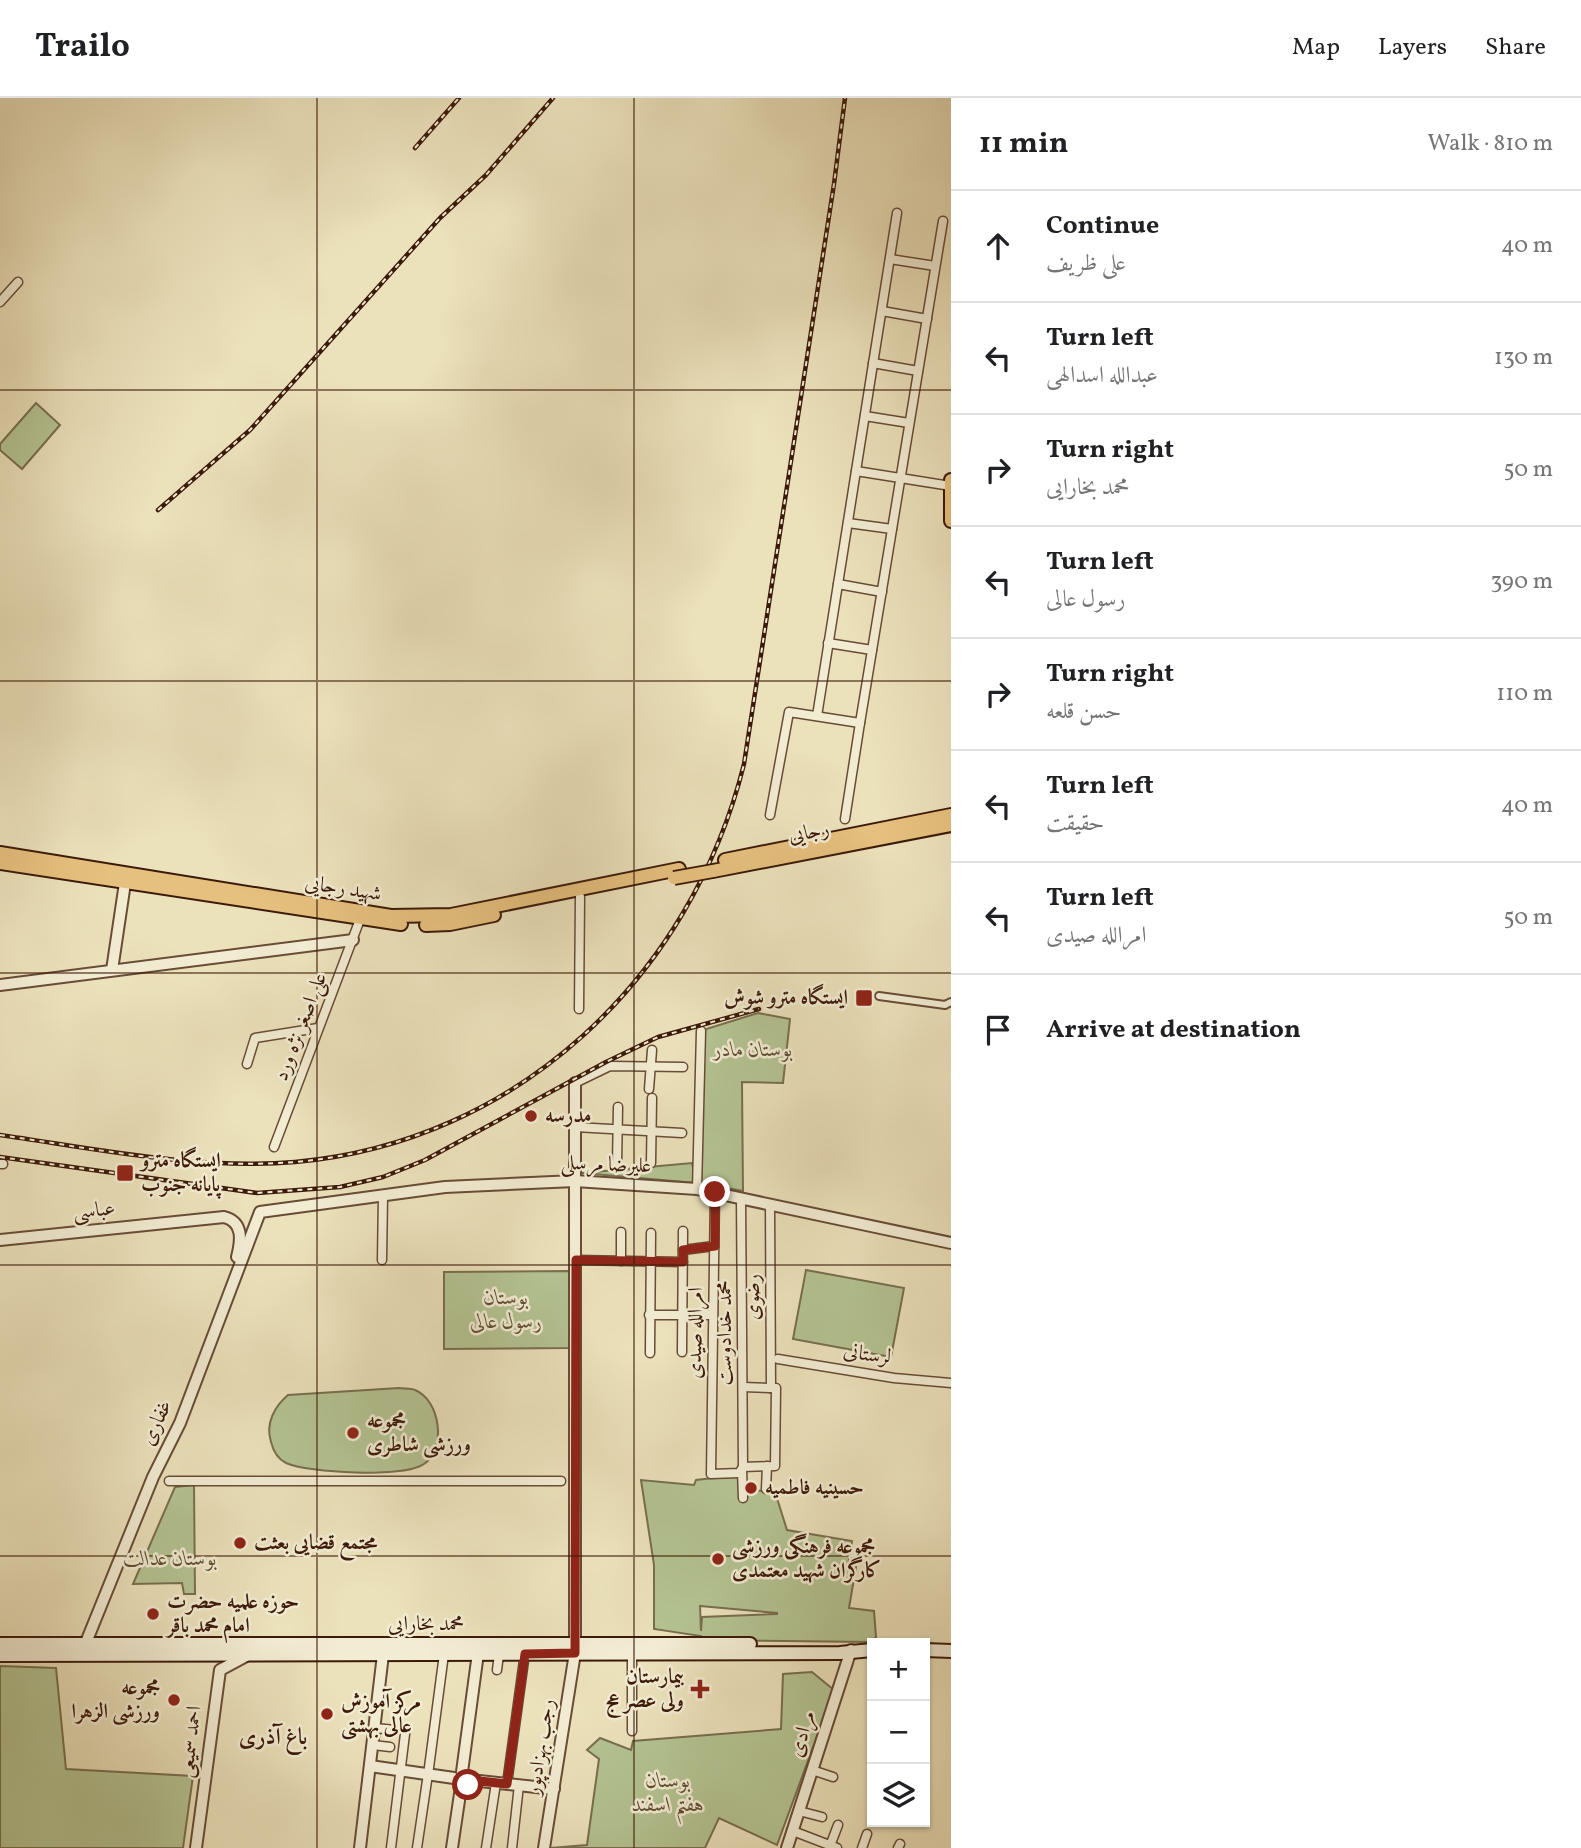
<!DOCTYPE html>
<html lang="en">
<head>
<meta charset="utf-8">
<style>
	:root { --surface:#fff; --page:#f6f6f6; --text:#202124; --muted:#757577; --line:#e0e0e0 }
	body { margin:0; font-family:Vollkorn,Amiri,serif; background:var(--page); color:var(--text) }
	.controls { position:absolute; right:21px; bottom:21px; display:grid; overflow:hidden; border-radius:0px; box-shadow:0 2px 5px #0004 }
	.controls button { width:63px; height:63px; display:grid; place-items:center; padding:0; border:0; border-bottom:2px solid var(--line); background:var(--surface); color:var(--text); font:35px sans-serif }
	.stop { position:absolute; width:21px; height:21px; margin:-16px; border:5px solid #8f2418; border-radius:50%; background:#fff }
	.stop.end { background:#8f2418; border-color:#fff; box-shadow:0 2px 7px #0008 }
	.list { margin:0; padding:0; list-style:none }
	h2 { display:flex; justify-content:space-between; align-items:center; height:91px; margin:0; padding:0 28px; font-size:30px }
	h2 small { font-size:23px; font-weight:400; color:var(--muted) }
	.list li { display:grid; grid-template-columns:46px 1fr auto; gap:21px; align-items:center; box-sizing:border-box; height:112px; padding:0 28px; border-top:2px solid var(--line) }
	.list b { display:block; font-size:26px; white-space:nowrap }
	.list p { margin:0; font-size:23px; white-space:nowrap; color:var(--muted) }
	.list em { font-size:23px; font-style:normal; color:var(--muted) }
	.icon { flex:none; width:38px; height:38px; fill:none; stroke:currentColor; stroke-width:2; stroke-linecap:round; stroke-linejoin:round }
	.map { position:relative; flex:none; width:951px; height:1750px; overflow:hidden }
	header { display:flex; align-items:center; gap:42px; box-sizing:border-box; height:98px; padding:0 35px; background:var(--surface); border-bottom:2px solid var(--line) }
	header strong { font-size:33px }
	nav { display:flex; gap:38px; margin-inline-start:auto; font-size:24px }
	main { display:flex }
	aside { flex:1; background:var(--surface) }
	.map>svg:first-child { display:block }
	.green { fill:#b4c392; stroke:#786e4e; stroke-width:2; fill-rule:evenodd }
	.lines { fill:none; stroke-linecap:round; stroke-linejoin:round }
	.pedestrian-casing { stroke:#684c36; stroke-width:10 }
	.minor-casing { stroke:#684c36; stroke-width:11 }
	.tertiary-casing { stroke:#684c36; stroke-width:14 }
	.secondary-casing { stroke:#3c1a09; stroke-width:16 }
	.primary-casing { stroke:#3c1a09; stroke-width:16 }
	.pedestrian { stroke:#f2ecd3; stroke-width:6 }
	.minor { stroke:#f2ecd3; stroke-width:8 }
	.tertiary { stroke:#f2ecd3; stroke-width:10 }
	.secondary { stroke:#f2ecd3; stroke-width:12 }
	.primary { stroke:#e6c07e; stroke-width:12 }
	.rail-casing { stroke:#3c1a09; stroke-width:4.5 }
	.rail { stroke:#f2ecd3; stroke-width:2; stroke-dasharray:5; stroke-linecap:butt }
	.primary-bridge-casing { stroke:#3c1a09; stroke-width:16; stroke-linecap:butt }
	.primary-bridge { stroke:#e6c07e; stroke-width:12 }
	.route { stroke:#8f2418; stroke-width:9 }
	.grid { fill:none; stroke:#3c1a09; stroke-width:2; stroke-opacity:0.55 }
	.poi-dot { fill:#8f2418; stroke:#f2ecd3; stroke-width:2.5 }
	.labels { text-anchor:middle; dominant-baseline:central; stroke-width:5; stroke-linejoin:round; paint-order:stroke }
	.street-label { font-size:21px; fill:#3c1a09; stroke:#f2ecd3 }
	.poi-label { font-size:21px; font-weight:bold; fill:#3c1a09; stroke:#f2ecd3; text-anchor:start }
	.park-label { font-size:21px; font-style:italic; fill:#604d32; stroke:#f2ecd3 }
	.neighbourhood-label { font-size:23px; font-weight:bold; fill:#3c1a09; stroke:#f2ecd3 }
</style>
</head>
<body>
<header>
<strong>Trailo</strong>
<nav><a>Map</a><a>Layers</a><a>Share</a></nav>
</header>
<main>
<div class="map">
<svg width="951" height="1750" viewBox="0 0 951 1750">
	<rect width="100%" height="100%" fill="#ebe1bb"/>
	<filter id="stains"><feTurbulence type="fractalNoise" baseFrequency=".00286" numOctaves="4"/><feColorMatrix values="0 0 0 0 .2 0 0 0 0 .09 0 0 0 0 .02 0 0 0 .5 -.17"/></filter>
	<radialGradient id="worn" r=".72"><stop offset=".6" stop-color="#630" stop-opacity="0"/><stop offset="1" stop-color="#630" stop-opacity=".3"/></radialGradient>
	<!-- green -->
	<g class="green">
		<path d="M36,305l24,22 -38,44 -22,-19v-6z"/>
		<path d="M758,915l32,6 -7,64 -41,-1 1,109 -44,-8 4,-153z"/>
		<path d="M692,1065l4,20 -114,-10z"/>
		<path d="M806,1172l98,18 -13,69 -98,-18z"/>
		<path d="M569,1173v77l-125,1v-77z"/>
		<path d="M399,1290c4,1 11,0 16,2 25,10 32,58 9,74 -20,14 -116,9 -138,-1 -8,-4 -13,-13 -15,-21 -6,-19 4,-36 17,-47z"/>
		<path d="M740,1377l-1,14 36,3 12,38 65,11 -4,25 8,1 -7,41 25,3 2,26 -6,5 -169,-2v-4l-47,-7v-64l-13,-85 53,5 2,-5zM700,1508l77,7v1l-75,3 -1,14z"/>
		<path d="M194,1387l1,109h-11l-2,-11 -49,1 42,-97z"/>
		<path d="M0,1568l56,2 10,101 127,7 -10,72h-183z"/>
		<path d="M812,1574l22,18 -57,155 -58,-27 -14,30h-155l37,-3 12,-86 -12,-9 13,-12 31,12 2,-9 148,-12 2,-55z"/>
	</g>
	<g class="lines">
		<defs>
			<path id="pedestrian" d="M879,898l66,9 6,-3"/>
			<g id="minor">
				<path d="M890,161l45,7"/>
				<path d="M0,204l18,-20"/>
				<path d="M882,213l45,8"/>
				<path d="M873,265l45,8"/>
				<path d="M865,318l44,7"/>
				<path d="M856,373l95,15"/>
				<path d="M848,425l44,6"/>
				<path d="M838,486l44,8"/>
				<path d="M828,545l44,7"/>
				<path d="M817,618l80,-503"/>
				<path d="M770,717l19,-103 71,11 83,-502"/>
				<path d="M845,721l15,-96"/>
				<path d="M579,911l1,-112"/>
				<path d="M247,966l8,-26 63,-10"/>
				<path d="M575,985l35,-17 73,1"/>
				<path d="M649,991l3,-39"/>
				<path d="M575,1029l107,6"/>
				<path d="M274,1049l88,-233"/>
				<path d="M651,1065l1,-65"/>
				<path d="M0,1066h3"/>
				<path d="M617,1067l1,-58"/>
				<path d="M697,1091l4,-158"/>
				<path d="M715,1094l-4,282 28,-1 4,-6 32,-1 1,-78h-5"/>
				<path d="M741,1100l2,269"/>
				<path d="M770,1107l1,183"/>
				<path d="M683,1152l31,-4"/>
				<path d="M382,1162l1,-64"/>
				<path d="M576,1162l107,2"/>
				<path d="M621,1163v-29"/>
				<path d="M649,1217h64"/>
				<path d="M682,1254l1,-121"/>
				<path d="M650,1255l1,-120"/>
				<path d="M778,1261l116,19 57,5"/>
				<path d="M743,1289l28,1"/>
				<path d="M742,1372l1,28"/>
				<path d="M169,1383h392"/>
				<path d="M766,1391l1,-23"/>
				<path d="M497,1572l2,-16"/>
				<path d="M375,1630l20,2"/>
				<path d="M632,1633v-79"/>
				<path d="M373,1647l17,2"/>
				<path d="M812,1672l21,7"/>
				<path d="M428,1677l16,-121"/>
				<path d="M507,1686l18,-131"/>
				<path d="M799,1713l23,6"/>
				<path d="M798,1735l39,15"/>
				<path d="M830,1748l8,-21"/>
				<path d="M391,1750l14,-114"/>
				<path d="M417,1750l11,-74"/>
				<path d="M486,1750l10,-65"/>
				<path d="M512,1750l7,-63"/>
				<path d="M862,1750l5,-14"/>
				<path d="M898,1750l2,-4"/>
			</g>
			<g id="tertiary">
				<path d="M112,872l13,-87"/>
				<path d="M0,887l353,-45"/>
				<path d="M0,1142l224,-23c20,5 17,24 13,40"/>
				<path d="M85,1547l68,-168 27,-54 80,-211 185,-25 130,-6 122,8 254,54"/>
				<path d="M370,1668l84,12"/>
				<path d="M462,1674l16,-119"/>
				<path d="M470,1682l84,9"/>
				<path d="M196,1750l24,-178 26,-14"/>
				<path d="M360,1750l24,-202"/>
				<path d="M452,1750l9,-61"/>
				<path d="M544,1750l31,-195v-570"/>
				<path d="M787,1750l64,-198"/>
			</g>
			<g id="secondary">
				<path d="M0,1546h750"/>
				<path d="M925,1552l26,1"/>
				<path d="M0,1557l840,-2 32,-3"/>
			</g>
			<g id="primary">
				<path d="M951,382v41"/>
				<path d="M0,755l391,63 60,-1 228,-46"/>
				<path d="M725,762l226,-45"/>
				<path d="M0,765l401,61"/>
				<path d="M713,773l238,-46"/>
				<path d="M426,827l24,-1 44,-9"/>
			</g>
		</defs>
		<!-- pedestrian casing -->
		<use href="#pedestrian" class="pedestrian-casing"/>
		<!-- minor casing -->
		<use href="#minor" class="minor-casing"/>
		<!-- tertiary casing -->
		<use href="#tertiary" class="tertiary-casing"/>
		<!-- secondary casing -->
		<use href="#secondary" class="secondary-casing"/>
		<!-- primary casing -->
		<use href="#primary" class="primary-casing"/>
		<!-- pedestrian -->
		<use href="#pedestrian" class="pedestrian"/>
		<!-- minor -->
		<use href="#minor" class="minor"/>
		<!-- tertiary -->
		<use href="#tertiary" class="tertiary"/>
		<!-- secondary -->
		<use href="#secondary" class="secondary"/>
		<!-- primary -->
		<use href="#primary" class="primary"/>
		<defs>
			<g id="rail">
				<path d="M415,50l44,-50"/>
				<path d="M158,412l92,-80 190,-212 46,-43 67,-77"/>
				<path d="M0,1037c97,14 197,35 295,27 223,-20 396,-185 449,-398l90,-580 11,-86"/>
				<path d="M0,1059l257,36 83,-6 43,-10 42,-17 181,-98 52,-25 101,-28"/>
			</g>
		</defs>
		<!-- rail casing -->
		<use href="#rail" class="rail-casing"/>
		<!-- rail -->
		<use href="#rail" class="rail"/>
		<defs>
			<path id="primary-bridge" d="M674,780l39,-7"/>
		</defs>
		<!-- primary-bridge casing -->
		<use href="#primary-bridge" class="primary-bridge-casing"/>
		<!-- primary-bridge -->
		<use href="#primary-bridge" class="primary-bridge"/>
	</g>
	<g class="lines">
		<!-- route -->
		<path class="route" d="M468,1687l2,-5 37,4 18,-130 50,-1 1,-393 107,2v-12l32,-4v-54"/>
	</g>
	<!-- grid -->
	<path class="grid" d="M317,0v1750M634,0v1750M0,292h951M0,583h951M0,875h951M0,1167h951M0,1458h951"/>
	<!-- markers -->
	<g class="poi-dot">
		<rect x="855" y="891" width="18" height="18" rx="3.5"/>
		<circle cx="531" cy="1018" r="7"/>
		<rect x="116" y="1066" width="18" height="18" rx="3.5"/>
		<circle cx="353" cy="1335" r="7"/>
		<circle cx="751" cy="1390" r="7"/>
		<circle cx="240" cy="1445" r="7"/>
		<circle cx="718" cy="1461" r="7"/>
		<circle cx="153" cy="1516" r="7"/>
		<path d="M696.5 1580.5h7v7h7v7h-7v7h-7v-7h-7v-7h7z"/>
		<circle cx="174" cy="1602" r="7"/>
		<circle cx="327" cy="1616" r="7"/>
	</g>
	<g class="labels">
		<!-- street labels -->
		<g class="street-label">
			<text transform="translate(809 735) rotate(-11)">رجایی</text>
			<text transform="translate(343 791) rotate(9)">شهید رجایی</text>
			<text transform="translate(301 929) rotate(-69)">علی اصغر نژه ورد</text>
			<text transform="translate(606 1067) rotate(2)">علیرضا مرسلی</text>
			<text transform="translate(94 1113) rotate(-6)">عباسی</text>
			<text transform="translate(753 1199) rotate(-90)">رضوی</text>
			<text transform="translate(696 1235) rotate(-89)">امرالله صیدی</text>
			<text transform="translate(725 1235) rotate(-90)">محمد خدادوست</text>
			<text transform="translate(867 1257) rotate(10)">لرستانی</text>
			<text transform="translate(157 1325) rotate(-65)">غفاری</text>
			<text x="426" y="1526">محمد بخارایی</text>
			<text transform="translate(803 1636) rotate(-73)">مرادی</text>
			<text transform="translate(191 1644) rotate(-83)">احمد سمیعی</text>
			<text transform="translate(541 1649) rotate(-81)">رجب بهزادپور</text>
		</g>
		<!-- poi labels -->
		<g class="poi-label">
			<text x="848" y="900" text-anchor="end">ایستگاه مترو شوش</text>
			<text x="545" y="1018">مدرسه</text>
			<text x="141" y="1063">ایستگاه مترو<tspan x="141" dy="24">پایانه جنوب</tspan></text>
			<text x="367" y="1323">مجموعه<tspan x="367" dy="24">ورزشی شاطری</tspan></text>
			<text x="765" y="1390">حسینیه فاطمیه</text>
			<text x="254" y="1445">مجتمع قضایی بعثت</text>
			<text x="732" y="1449">مجموعه فرهنگی ورزشی<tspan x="732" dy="24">کارگران شهید معتمدی</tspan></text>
			<text x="167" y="1504">حوزه علمیه حضرت<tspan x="167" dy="24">امام محمد باقر</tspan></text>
			<text x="684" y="1579" text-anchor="end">بیمارستان<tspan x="684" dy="24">ولی عصر عج</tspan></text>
			<text x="160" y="1590" text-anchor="end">مجموعه<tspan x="160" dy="24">ورزشی الزهرا</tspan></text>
			<text x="341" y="1604">مرکز آموزش<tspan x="341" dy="24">عالی بهشتی</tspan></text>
		</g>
		<!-- park labels -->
		<g class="park-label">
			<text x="753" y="952">بوستان مادر</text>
			<text x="506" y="1200">بوستان<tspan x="506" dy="24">رسول عالی</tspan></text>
			<text x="170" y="1461">بوستان عدالت</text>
			<text x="668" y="1683">بوستان<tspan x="668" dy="24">هفتم اسفند</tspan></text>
		</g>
		<!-- neighbourhood labels -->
		<g class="neighbourhood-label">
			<text x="273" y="1640">باغ آذری</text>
		</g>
	</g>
	<rect width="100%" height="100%" filter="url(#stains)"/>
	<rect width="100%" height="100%" fill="url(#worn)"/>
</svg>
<div class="controls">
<button>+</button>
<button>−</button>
<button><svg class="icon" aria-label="layers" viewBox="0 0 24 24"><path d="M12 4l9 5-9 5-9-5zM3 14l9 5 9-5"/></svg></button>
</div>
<div class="stop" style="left:468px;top:1687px"></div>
<div class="stop end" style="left:715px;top:1094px"></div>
</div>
<aside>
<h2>11 min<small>Walk · 810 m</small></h2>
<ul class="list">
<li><svg class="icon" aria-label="ahead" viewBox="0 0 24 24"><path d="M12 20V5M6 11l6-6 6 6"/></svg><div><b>Continue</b><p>علی ظریف</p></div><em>40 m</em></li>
<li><svg class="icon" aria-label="left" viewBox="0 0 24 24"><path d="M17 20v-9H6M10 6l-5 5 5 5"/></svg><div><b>Turn left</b><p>عبدالله اسدالهی</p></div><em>130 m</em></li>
<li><svg class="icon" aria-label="right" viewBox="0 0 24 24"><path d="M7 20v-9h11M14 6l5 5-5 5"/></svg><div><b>Turn right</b><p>محمد بخارایی</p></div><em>50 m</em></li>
<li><svg class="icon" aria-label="left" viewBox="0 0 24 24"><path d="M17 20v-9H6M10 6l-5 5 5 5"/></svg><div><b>Turn left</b><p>رسول عالی</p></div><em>390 m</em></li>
<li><svg class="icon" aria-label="right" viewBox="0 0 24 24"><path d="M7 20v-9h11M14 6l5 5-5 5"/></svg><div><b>Turn right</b><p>حسن قلعه</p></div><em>110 m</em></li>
<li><svg class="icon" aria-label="left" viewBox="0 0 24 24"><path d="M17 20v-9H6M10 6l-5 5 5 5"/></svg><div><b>Turn left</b><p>حقیقت</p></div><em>40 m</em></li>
<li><svg class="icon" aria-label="left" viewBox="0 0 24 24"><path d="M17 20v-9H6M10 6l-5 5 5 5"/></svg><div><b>Turn left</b><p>امرالله صیدی</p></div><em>50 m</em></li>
<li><svg class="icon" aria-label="arrive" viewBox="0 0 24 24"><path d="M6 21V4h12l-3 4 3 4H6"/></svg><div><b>Arrive at destination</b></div></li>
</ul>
</aside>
</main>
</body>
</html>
